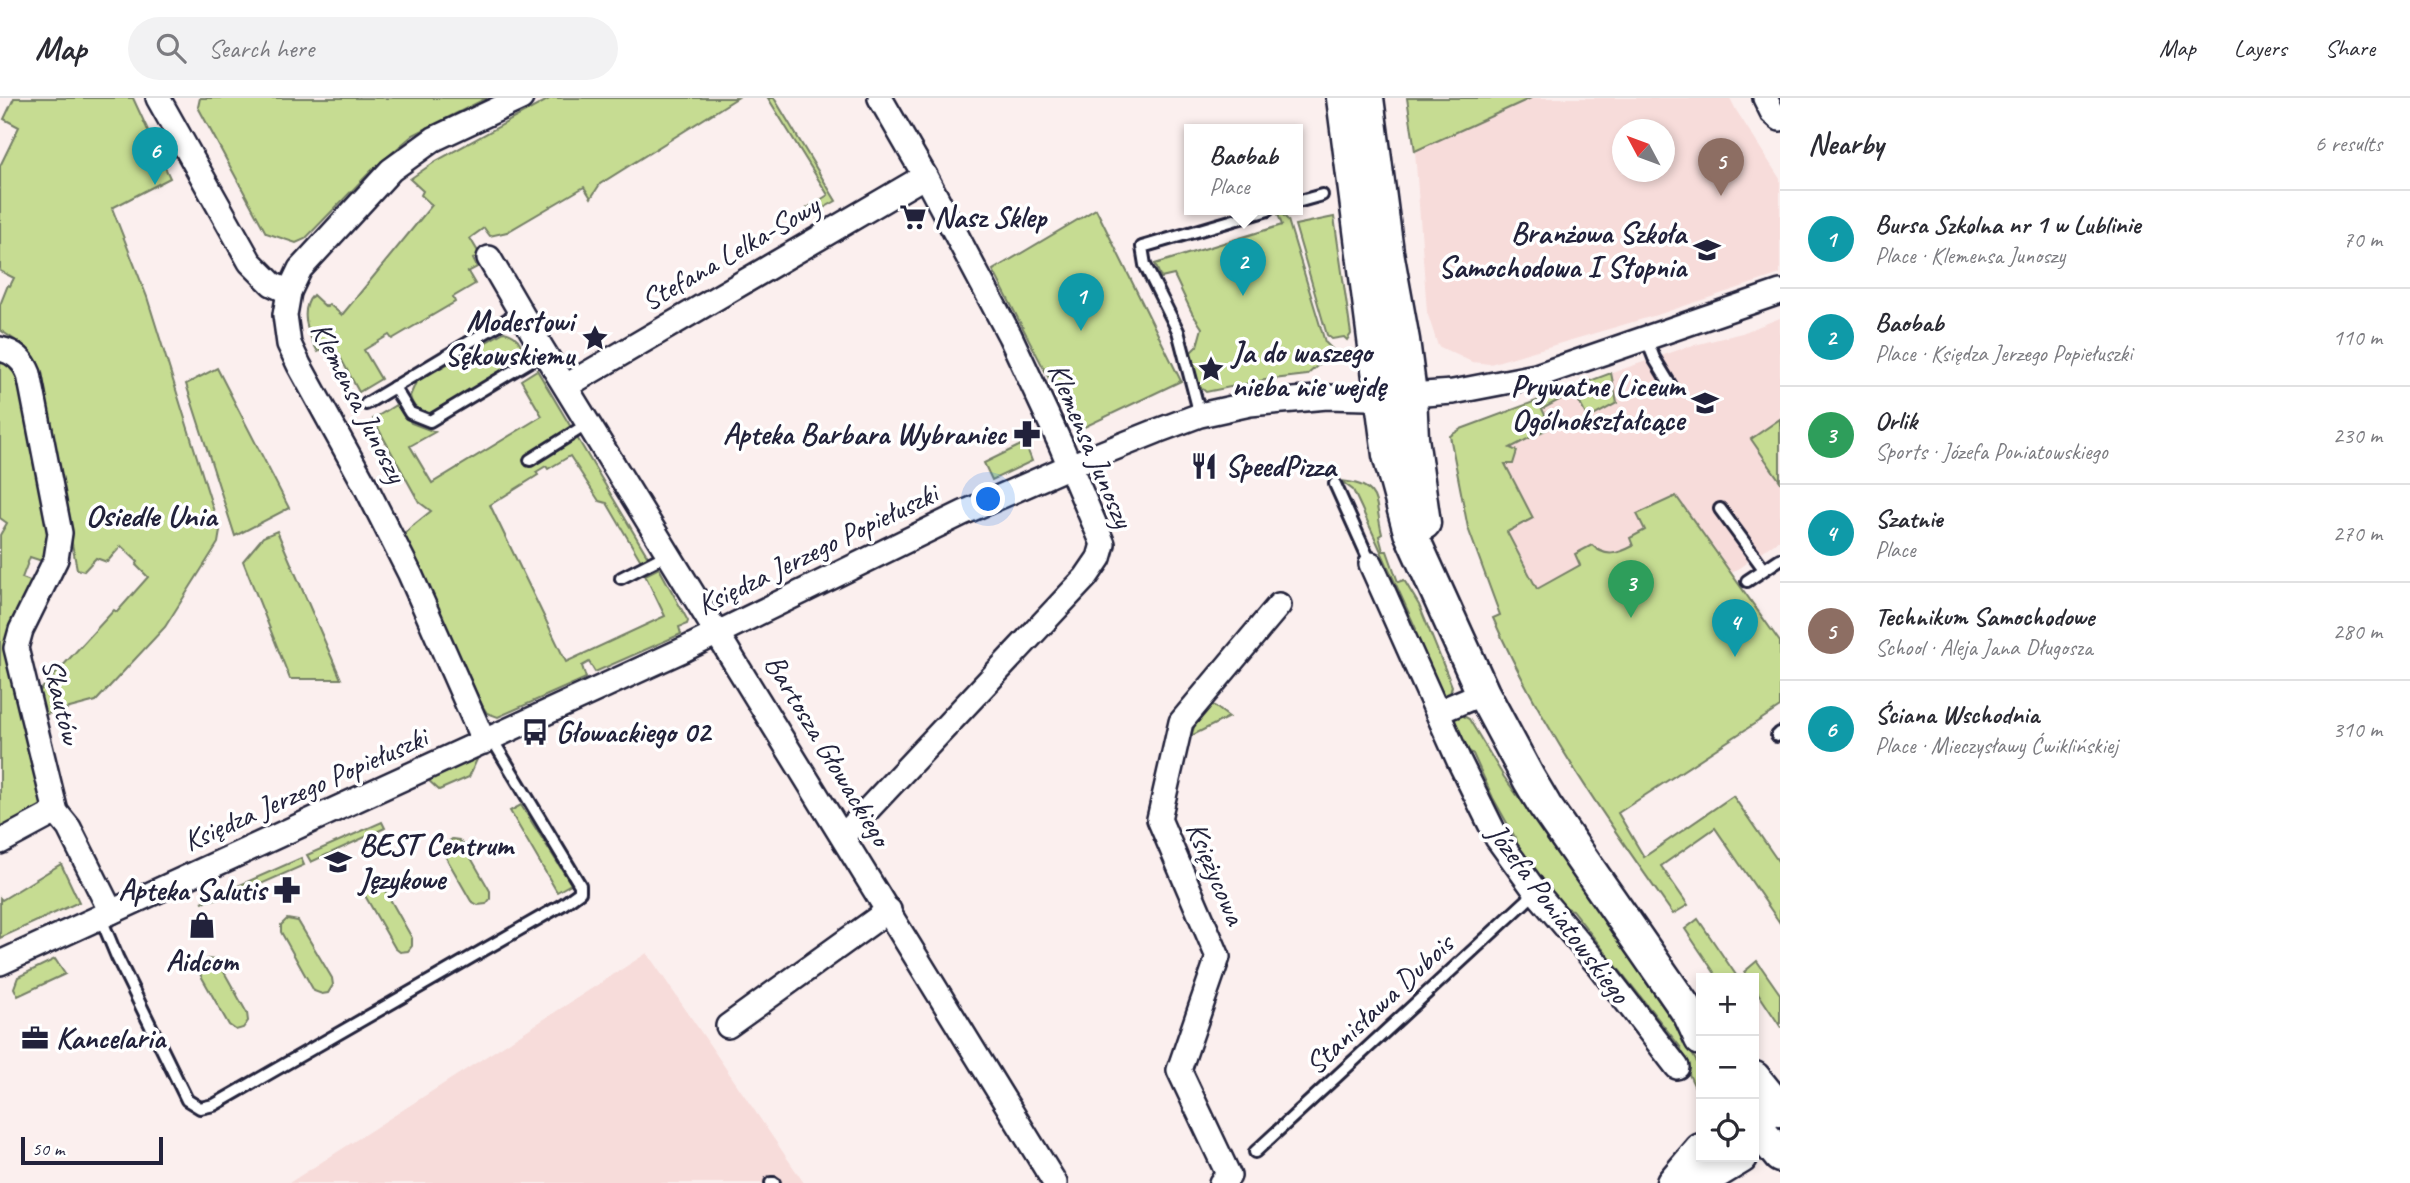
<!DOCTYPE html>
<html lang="en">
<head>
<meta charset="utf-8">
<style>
	:root { --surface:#fff; --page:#f2f2f3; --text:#2b2b33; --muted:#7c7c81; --line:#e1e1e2; --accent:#ea580c }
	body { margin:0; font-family:Caveat,sans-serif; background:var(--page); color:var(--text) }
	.controls { position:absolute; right:21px; bottom:21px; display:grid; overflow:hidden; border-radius:0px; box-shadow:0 4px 10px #0003 }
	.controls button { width:63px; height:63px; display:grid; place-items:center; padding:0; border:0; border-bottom:2px solid var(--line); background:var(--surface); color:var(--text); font:35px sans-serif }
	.compass { position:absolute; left:1612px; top:21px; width:63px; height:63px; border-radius:50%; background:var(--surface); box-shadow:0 4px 10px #0003; rotate:311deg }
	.scale { position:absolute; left:21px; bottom:18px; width:142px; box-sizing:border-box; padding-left:7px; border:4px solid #22223b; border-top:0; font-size:19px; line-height:24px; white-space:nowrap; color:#22223b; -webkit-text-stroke:5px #fff; paint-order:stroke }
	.you { position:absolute; left:989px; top:402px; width:24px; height:24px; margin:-18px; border:5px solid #fff; border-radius:50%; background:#1a73e8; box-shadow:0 0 0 10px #1a73e833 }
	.badge { display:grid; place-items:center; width:46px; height:46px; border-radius:50%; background:var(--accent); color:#fff; font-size:23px; font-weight:700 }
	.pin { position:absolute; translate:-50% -58px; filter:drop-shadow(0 2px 4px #0008) }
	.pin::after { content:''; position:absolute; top:37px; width:24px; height:21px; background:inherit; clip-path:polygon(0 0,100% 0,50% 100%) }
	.popup { position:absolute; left:1184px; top:26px; width:119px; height:91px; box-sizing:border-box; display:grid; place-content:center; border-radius:0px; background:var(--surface); filter:drop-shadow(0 2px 5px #0005); font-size:23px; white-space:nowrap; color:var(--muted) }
	.popup b { font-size:26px; color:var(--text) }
	.popup::after { content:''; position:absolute; left:50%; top:100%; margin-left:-14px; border:14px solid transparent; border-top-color:var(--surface) }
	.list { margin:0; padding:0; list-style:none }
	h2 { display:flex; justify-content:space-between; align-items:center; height:91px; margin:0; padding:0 28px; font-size:30px }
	h2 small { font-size:23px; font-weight:400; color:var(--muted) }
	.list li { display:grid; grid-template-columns:46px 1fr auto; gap:21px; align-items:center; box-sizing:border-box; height:98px; padding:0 28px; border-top:2px solid var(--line) }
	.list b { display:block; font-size:26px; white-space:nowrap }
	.list p { margin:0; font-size:23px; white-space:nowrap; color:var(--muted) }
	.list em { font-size:23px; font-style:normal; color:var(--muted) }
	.icon { flex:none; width:38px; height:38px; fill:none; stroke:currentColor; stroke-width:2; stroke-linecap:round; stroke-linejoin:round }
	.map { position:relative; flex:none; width:1780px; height:1085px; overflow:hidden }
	header { display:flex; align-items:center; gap:42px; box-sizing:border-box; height:98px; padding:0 35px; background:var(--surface); border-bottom:2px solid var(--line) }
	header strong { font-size:33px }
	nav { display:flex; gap:38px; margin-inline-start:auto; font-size:24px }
	.search { width:490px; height:63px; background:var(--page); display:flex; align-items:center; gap:18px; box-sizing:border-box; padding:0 24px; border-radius:38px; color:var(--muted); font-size:26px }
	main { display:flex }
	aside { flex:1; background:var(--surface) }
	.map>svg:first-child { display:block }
	.built { fill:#f7dcda; fill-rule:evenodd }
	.green { fill:#c6dc92; stroke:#747f66; stroke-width:2 }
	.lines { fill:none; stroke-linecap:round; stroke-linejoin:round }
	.lane-casing { stroke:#22223b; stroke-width:16 }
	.street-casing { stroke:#22223b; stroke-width:28 }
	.secondary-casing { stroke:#22223b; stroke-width:37 }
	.lane { stroke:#fff; stroke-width:10 }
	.street { stroke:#fff; stroke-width:23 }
	.secondary { stroke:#fff; stroke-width:32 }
	.labels { text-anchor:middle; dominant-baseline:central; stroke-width:7; stroke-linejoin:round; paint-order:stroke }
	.poi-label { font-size:30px; font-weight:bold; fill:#22223b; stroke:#fff; text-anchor:start }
	.street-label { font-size:30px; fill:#22223b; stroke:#fff }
	.neighbourhood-label { font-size:32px; font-weight:bold; fill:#22223b; stroke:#fff }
</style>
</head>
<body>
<header>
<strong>Map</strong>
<div class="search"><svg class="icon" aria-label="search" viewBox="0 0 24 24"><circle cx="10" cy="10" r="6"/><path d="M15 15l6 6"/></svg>Search here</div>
<nav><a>Map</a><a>Layers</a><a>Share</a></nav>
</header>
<main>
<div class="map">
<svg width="1780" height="1085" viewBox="0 0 1780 1085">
	<rect width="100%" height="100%" fill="#fbefee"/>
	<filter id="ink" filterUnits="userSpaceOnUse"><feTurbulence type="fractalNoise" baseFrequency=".0143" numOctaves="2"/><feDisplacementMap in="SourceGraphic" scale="14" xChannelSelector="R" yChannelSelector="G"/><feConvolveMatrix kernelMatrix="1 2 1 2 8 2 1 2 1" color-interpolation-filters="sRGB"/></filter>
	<g filter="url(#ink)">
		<!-- built -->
		<g class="built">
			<path d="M1531,0h199l6,12 44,69v95l-120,40 -170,50 -18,-2 -34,-16 -11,-34 -12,-161zM1622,32h42v42h-42z"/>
			<path d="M1780,220v221l-48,34 -40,-54 -160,85 -71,-175 162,-60 64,-22 55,-14z"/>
			<path d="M647,855l157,230h-515z"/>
		</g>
		<!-- green -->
		<g class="green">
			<path d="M14,0h119l37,80 -58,30 35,89 73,234 -2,12 -53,84 -69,74 -53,14 -7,-20 78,-85 3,2 31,-35 -12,-12 2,-3 -17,-16 -14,16 -11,-4 -12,13 -7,-2 -41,-207 -9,-14 -27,-18v-25l8,-20 2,1 4,-8 -14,-7v-105l19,-39 -15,-8z"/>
			<path d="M200,0h287l-74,37 -41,35 -67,69 -9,4 -30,-10 -68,-126z"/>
			<path d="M551,0h186l-137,86 -9,14 -7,-11 -77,45 -17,4 -6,-8 -14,10 10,17 -7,4 4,8 -9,5 7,12 -22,13 2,5 -63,37 -3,-4 -25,15 17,29 -22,13 -26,-48 -15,8c-9,-16 -20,-41 -5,-57l13,12 3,-3 13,11 90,-110 -11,-10 2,-4 -13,-12 26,-18z"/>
			<path d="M768,0h6l62,103 -25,14 -4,-7 21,-13z"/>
			<path d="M1407,0h124l-116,53z"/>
			<path d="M1096,111l85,172 -105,50 -83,-161z"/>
			<path d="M1281,115l7,7 37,122 9,9 -27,24 -42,5 -59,12 -8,-7 -7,-33 6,-6 5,-18 -10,-15 -18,-38 -13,3 -6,-14 127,-39 -4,-11z"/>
			<path d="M1334,119l17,117 -4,6 -3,-3 -12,2 -5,-4 -32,-110z"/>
			<path d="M504,234c15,3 23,17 15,31l-84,51c-14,1 -22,-5 -25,-18l6,-14z"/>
			<path d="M0,260l17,8 34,175 -9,20 -12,-4 -8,21 11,4 -21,49 31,172 -3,5 -40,27v-300l7,-12 -7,-5z"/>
			<path d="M217,270l72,140 -54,28 -49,-152z"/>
			<path d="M537,272l111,187 -7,4 -34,-58 -8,-2 -29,-45 -22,13 -2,-3 -10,6 2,3 -48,30 76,157 99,-46 -20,-41 14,-7 29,53 -1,3 -8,3 2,7 -86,38 -6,-10 -7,4 4,12 -88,39 -11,-4 -4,-6 -79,-172 6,-7 21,-17 -12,-9 -46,-83 26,-16 12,20 24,9 -25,14 22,37 110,-67 -21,-36z"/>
			<path d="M1611,275l6,30 -29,16 -14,-27 -32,17 9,18 -41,21 7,3 -4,13h-8l28,54 -26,14 30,57 43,-24 -5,-11 17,-9c13,13 26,9 41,1l-3,-8 15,-8 -8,-16 39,-18 104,146v65l-162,106 26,44 89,-61 47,68v59l-65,-95 -54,38 27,39 -15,9c-68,-96 -132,-187 -180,-296l7,-3 -32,-87 -18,-92 11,-7z"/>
			<path d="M1780,321v62l-29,-42z"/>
			<path d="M1025,345l7,18 -40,19 -8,-17z"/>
			<path d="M1341,383c42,4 33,21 41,53l-3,2 4,15h4l11,31 6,-2 15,25 33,81 -3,12 -5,1 -28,-53v-17l-55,-122 -8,-17z"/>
			<path d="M277,433l64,148h-51l-47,-118 20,-24z"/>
			<path d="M1207,606l6,1 16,12 -38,19 10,-28z"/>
			<path d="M1458,615l11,6 35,58 48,67 122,179 27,46v17l-5,4 -12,-27 -3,-15 -109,-138 -14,-6 -38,-48 -4,-17 -23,-41 -20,-44 -12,-9 -10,-27z"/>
			<path d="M479,657l-10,22 -30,13 -12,-11z"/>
			<path d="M521,707l50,79 -14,8 -47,-81z"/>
			<path d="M382,724l3,6 -74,34 -4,-7z"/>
			<path d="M452,741l7,1 4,4 27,47v8l-4,5 -8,1 -7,-4 -27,-47 1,-9z"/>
			<path d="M301,760l3,7 -66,29 -36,8z"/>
			<path d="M61,766l18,38 -79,36v-40l2,2z"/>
			<path d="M375,782l7,5 30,53v8l-4,5 -8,1 -5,-4 -31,-54v-9z"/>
			<path d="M287,821l11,2 34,57 1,7 -5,8 -6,1 -8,-3 -33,-59v-7z"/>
			<path d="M1698,821l40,59h-20l-33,-49z"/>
			<path d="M55,861l10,15 -47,22 -4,-8 4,-11z"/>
			<path d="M207,861l8,1 4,3 28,50 1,8 -5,7 -7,2 -7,-5 -29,-51 1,-10z"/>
			<path d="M1757,863l23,33v32l-26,-39v-9h-6l-4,-6z"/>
		</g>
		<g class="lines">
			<defs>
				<g id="lane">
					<path d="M1297,104l25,-7"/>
					<path d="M1646,240l8,20 17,28"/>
					<path d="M394,289l16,26 20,8 115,-69"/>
					<path d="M366,306l155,-93"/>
					<path d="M1200,317l-22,-84 -33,-66 -3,-18 126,-37"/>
					<path d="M530,362l59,-37"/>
					<path d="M1335,386l36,80"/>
					<path d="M1720,411l44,60"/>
					<path d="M621,480l47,-24"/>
					<path d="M1747,483l33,-22"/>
					<path d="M1777,638l3,-3"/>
					<path d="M100,818l17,41 70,143 13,8 14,-3 348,-200 18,-13v-7l-88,-146"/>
					<path d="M1255,1054l281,-260"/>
					<path d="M771,1085h3"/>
				</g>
				<g id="street">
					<path d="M158,0l92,164 22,22 17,8"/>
					<path d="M1765,0l7,14 8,7"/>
					<path d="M489,160l52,89 514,836"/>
					<path d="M0,251c15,3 24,12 29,25l31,159 -4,26 -35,71 -5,18 40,164 13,16 42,84"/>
					<path d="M566,288l359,-210"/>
					<path d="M1371,466l88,197 38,77 39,54 63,74 78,101"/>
					<path d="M1438,614l45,-19"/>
					<path d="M484,644l-74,-168 -45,-89 -66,-120 -10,-21 -4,-29 4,-23 11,-23 91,-99 43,-31 87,-41"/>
					<path d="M843,738l243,-259 13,-19 4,-14 -43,-101 -50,-107 -85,-160 -45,-78"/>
					<path d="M0,744l56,-30"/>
					<path d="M0,865l685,-314 278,-136 107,-47 87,-35 43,-16 50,-11 77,-7 40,1 86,-6 83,-16 244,-84"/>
					<path d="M728,928l161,-116"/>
					<path d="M1221,1085l8,-7 -50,-106 39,-113 -59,-138 22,-97 98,-117"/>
				</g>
				<g id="secondary">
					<path d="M1343,0l46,357 21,77 73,161 46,86 16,27 145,209 11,24"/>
					<path d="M1367,0l20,154 16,88 7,54 2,44 12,85"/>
					<path d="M1754,980l26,32"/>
					<path d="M1754,1026l26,32"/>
					<path d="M1673,1085l28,-33"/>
					<path d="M1698,1085l43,-26"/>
				</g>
			</defs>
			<!-- lane casing -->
			<use href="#lane" class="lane-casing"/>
			<!-- street casing -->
			<use href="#street" class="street-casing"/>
			<!-- secondary casing -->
			<use href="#secondary" class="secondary-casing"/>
			<!-- lane -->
			<use href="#lane" class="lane"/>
			<!-- street -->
			<use href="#street" class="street"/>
			<!-- secondary -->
			<use href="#secondary" class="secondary"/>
		</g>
	</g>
	<!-- icons -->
	<defs>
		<symbol id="supermarket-bare" viewBox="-9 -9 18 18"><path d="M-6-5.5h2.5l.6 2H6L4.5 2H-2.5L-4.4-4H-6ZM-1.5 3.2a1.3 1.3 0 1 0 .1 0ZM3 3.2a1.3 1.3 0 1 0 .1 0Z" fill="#22223b" stroke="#fff" stroke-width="2.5" paint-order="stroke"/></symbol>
		<symbol id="school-bare" viewBox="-9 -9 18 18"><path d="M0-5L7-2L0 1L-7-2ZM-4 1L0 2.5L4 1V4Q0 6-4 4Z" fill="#22223b" stroke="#fff" stroke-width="2.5" paint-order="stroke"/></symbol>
		<symbol id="sight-bare" viewBox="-9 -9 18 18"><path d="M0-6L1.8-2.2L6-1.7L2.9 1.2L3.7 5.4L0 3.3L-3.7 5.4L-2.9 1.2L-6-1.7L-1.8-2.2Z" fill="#22223b" stroke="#fff" stroke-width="2.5" paint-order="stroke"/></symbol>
		<symbol id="pharmacy-bare" viewBox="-9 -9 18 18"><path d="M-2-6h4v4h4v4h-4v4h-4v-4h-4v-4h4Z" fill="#22223b" stroke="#fff" stroke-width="2.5" paint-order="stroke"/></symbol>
		<symbol id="restaurant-bare" viewBox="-9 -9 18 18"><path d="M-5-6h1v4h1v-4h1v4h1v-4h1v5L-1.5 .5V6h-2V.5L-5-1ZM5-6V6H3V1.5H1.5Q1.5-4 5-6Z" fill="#22223b" stroke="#fff" stroke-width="2.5" paint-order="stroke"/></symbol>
		<symbol id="bus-bare" viewBox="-9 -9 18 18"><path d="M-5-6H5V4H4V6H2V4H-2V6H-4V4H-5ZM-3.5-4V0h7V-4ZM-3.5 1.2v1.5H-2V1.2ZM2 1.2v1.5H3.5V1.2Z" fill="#22223b" stroke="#fff" stroke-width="2.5" paint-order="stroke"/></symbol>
		<symbol id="shop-bare" viewBox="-9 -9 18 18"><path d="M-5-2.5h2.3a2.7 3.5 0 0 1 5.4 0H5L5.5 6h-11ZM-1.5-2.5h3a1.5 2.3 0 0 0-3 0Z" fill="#22223b" stroke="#fff" stroke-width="2.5" paint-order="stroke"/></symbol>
		<symbol id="office-bare" viewBox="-9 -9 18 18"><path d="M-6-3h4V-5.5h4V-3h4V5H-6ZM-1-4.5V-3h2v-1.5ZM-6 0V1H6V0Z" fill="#22223b" stroke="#fff" stroke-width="2.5" paint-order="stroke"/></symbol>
	</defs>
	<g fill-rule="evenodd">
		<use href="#supermarket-bare" x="894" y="100" width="38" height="38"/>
		<use href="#school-bare" x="1688" y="133" width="38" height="38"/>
		<use href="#sight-bare" x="576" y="221" width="38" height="38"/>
		<use href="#sight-bare" x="1192" y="252" width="38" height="38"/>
		<use href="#school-bare" x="1686" y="286" width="38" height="38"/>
		<use href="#pharmacy-bare" x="1008" y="317" width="38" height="38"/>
		<use href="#restaurant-bare" x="1185" y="349" width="38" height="38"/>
		<use href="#bus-bare" x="516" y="615" width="38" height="38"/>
		<use href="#school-bare" x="319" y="745" width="38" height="38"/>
		<use href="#pharmacy-bare" x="268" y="773" width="38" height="38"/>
		<use href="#shop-bare" x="183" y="808" width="38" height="38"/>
		<use href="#office-bare" x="16" y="921" width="38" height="38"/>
	</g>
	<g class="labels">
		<!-- poi labels -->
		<g class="poi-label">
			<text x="934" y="119">Nasz Sklep</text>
			<text x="1686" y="135" text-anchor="end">Branżowa Szkoła<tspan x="1686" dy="34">Samochodowa I Stopnia</tspan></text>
			<text x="574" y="223" text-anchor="end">Modestowi<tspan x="574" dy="34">Sękowskiemu</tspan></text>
			<text x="1232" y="254">Ja do waszego<tspan x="1232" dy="34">nieba nie wejdę</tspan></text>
			<text x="1684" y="288" text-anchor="end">Prywatne Liceum<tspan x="1684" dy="34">Ogólnokształcące</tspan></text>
			<text x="1006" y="336" text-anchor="end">Apteka Barbara Wybraniec</text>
			<text x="1225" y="368">SpeedPizza</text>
			<text x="556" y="634">Głowackiego 02</text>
			<text x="359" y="747">BEST Centrum<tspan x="359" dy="34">Językowe</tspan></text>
			<text x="266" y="792" text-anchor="end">Apteka Salutis</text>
			<text x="202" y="863" text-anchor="middle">Aidcom</text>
			<text x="56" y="940">Kancelaria</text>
		</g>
		<!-- street labels -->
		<g class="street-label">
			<text transform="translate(730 155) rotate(-30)">Stefana Lelka-Sowy</text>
			<text transform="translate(359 304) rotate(63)">Klemensa Junoszy</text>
			<text transform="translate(1091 347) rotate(67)">Klemensa Junoszy</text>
			<text transform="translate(817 451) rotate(-26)">Księdza Jerzego Popiełuszki</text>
			<text transform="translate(62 603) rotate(76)">Skautów</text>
			<text transform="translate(828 652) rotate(59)">Bartosza Głowackiego</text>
			<text transform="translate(305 691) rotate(-24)">Księdza Jerzego Popiełuszki</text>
			<text transform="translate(1216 775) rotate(67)">Księżycowa</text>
			<text transform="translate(1559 815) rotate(53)">Józefa Poniatowskiego</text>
			<text transform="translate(1379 906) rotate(-43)">Stanisława Dubois</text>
		</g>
		<!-- neighbourhood labels -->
		<g class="neighbourhood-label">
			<text x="151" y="417">Osiedle Unia</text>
		</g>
	</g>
</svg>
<div class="controls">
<button>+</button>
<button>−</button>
<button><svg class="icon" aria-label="locate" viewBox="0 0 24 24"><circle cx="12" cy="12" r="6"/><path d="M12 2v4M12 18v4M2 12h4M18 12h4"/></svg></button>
</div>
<svg class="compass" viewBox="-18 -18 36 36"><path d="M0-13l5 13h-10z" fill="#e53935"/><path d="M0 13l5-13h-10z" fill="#7c7c81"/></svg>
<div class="scale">50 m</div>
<div class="you"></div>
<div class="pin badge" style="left:1081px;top:233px;background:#0f9aa8">1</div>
<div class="pin badge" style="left:1243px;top:198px;background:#0f9aa8">2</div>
<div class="popup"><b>Baobab</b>Place</div>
<div class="pin badge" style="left:1631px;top:520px;background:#2e9e5b">3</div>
<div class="pin badge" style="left:1735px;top:559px;background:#0f9aa8">4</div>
<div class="pin badge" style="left:1721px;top:98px;background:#8d6e63">5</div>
<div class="pin badge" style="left:155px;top:87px;background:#0f9aa8">6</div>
</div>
<aside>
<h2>Nearby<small>6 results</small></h2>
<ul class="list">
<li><span class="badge" style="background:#0f9aa8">1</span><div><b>Bursa Szkolna nr 1 w Lublinie</b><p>Place · Klemensa Junoszy</p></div><em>70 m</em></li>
<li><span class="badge" style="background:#0f9aa8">2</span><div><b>Baobab</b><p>Place · Księdza Jerzego Popiełuszki</p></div><em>110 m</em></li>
<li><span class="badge" style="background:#2e9e5b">3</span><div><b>Orlik</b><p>Sports · Józefa Poniatowskiego</p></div><em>230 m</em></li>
<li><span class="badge" style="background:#0f9aa8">4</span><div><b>Szatnie</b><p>Place</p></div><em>270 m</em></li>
<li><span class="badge" style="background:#8d6e63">5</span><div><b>Technikum Samochodowe</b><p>School · Aleja Jana Długosza</p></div><em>280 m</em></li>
<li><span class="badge" style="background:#0f9aa8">6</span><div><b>Ściana Wschodnia</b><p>Place · Mieczysławy Ćwiklińskiej</p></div><em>310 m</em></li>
</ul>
</aside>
</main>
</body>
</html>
